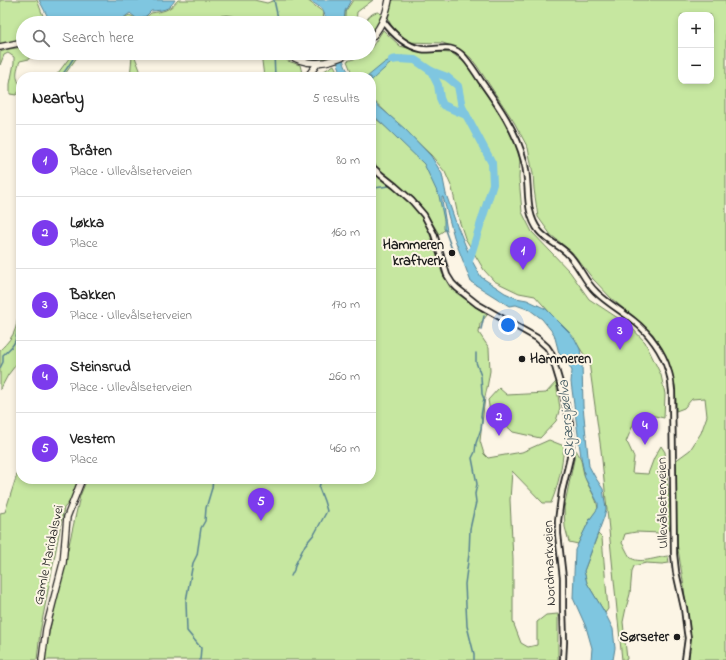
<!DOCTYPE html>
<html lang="en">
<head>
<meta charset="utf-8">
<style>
	:root { --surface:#fff; --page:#f2f2f2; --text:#222; --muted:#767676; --line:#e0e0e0; --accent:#7c3aed }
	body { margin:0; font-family:"Indie Flower",sans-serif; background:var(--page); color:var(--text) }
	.controls { position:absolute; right:12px; top:12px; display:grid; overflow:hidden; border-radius:8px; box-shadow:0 2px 6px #0003 }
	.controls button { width:36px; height:36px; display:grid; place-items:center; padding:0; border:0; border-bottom:1px solid var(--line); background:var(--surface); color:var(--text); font:20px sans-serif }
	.you { position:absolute; left:508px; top:325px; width:14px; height:14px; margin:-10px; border:3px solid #fff; border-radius:50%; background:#1a73e8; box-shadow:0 0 0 6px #1a73e833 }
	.badge { display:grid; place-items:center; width:26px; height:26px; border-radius:50%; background:var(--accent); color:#fff; font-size:13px; font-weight:700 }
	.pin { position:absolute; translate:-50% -33px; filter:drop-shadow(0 1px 2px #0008) }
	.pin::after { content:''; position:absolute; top:21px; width:14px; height:12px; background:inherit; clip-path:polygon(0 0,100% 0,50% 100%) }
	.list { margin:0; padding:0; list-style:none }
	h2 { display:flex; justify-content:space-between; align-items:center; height:52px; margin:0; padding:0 16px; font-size:17px }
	h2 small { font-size:13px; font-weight:400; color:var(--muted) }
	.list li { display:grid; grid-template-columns:26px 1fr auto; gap:12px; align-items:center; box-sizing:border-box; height:72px; padding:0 16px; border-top:1px solid var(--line) }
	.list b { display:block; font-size:15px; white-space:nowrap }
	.list p { margin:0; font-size:13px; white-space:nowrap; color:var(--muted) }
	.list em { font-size:13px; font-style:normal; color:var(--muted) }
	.icon { flex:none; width:22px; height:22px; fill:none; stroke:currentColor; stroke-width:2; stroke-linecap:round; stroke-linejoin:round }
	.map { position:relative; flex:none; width:726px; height:660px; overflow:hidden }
	.search { position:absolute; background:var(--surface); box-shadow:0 2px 6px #0003; left:16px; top:16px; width:360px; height:44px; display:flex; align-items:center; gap:10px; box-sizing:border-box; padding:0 14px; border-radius:22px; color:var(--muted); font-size:15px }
	.panel { position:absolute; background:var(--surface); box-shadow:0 2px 6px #0003; left:16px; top:72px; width:360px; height:412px; border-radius:16px }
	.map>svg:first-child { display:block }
	.green { fill:#c6e7a0; stroke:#71825e; fill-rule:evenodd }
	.water { fill:#7fc6e0; stroke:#578292 }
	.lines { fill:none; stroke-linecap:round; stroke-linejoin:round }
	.stream { stroke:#578292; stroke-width:1.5 }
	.river { stroke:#7fc6e0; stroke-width:8 }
	.minor-casing { stroke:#1c1c1c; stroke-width:8 }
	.tertiary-casing { stroke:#1c1c1c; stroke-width:8 }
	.minor { stroke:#fcf5e5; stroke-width:4.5 }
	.tertiary { stroke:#fcf5e5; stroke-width:5.5 }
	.poi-dot { fill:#1c1c1c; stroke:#fcf5e5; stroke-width:1.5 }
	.labels { text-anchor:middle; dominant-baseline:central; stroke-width:4; stroke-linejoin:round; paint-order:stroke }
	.poi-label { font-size:14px; font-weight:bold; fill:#1c1c1c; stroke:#fcf5e5; text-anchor:end }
	.street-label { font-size:14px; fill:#1c1c1c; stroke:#fcf5e5 }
	.water-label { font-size:15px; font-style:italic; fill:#3f5861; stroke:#fcf5e5 }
</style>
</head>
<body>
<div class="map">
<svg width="726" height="660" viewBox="0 0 726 660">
	<rect width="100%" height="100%" fill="#fcf5e5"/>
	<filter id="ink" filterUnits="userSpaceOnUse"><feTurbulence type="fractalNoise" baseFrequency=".025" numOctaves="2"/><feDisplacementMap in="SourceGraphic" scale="8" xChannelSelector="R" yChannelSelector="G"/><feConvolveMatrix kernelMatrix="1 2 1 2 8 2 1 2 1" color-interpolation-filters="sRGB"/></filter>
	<g filter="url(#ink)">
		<!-- green -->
		<g class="green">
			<path d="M0,0h37l8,21 3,2h-25v17l-11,2 -12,3z"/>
			<path d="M178,0h76l13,3 8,-3h32l16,12 1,9 2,2h-80l-18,-6h-20l-49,6h-38l2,-4 6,-4c9,4 14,6 22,-2 13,-2 18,-2 27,-13z"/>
			<path d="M353,0h20l-16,12 -1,11h-11v-11z"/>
			<path d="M392,0h334v660h-37v-21l-5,-52 -7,-44 -2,-82 15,-11 11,-17 6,-17 -2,-18 -13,1 -8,9 -8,3v-9l-1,-16 -8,-28 -14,-24 -42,-36 -18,-19 -21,-27 -21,-17 -13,-18 -4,-28 -1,-15 -5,-26 -14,-26 -37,-56 -6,-8 -11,-9 -17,-6 -39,-1 -10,-11 -6,-12zM681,15h30v66h-30z"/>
			<path d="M379,12l3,3c-2,8 -6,16 -13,19v-11h-4c3,-6 7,-11 14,-11z"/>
			<path d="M383,30l17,16 19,5 33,2 13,10 49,72 6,24 -1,19 3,34 10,20 38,40 19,27 41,27 15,16 16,33 4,19 -1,24 -23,-5 -4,2 -11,27 2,2 6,13 -2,16 16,1 6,-16 7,-12 4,6 6,69 -2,9 -8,3 -25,-1 -11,2 -3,9c3,4 5,10 8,14 8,8 27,0 38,-1l1,7 -7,1 -16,-1 -12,3 -2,5 -2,23 -4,14 -3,14 4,37 -1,1h-4l-21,-210 -12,-88 -14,-21 -40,-45 -16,-3 -25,-12 -10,-11 -19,-32 -6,-18 -7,-32 -7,-16 -14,-17 -60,-57v-21h-17l-1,-1 -6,-15 13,-4 4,-4h5v-4l3,-2z"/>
			<path d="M23,47v6h8l-2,6 -9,2c-3,7 -5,15 -1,22 3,5 2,0 2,6l-5,6 -6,-1v-10l4,-21v-6l-6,-4 -4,2 -4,10v-13l9,-3z"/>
			<path d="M73,53h7l-17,24h-8z"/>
			<path d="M261,53h17l10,8 12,4 3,12h-39z"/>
			<path d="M292,53h41l1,5 -14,1 -15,-1z"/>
			<path d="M132,56l3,1 5,13 1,7h-11z"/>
			<path d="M334,65l6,12h-20l4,-6z"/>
			<path d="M371,115l45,36 16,23 9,26 5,29 -7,5c-16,-29 -43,-50 -68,-72z"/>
			<path d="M375,172l33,29 14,16 6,12 6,17 8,27 9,16 36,26 -7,9 -1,9 10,15 1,23 -3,17 -2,9 -5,44 4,13 4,4 34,-6 27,-12 15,6c-2,20 -5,38 -13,57h-8l-31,-32 -2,29 3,59v63l8,21 7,4 9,-2v-23l9,-7 12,-1v46h-515l37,-164 7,-17h284v-302z"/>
			<path d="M21,301v51l-3,10 -10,13 -8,15v-40c16,-15 18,-24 18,-45z"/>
			<path d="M556,382l4,26 -4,13 -16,17 -27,-6 -17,-16 -5,2 -3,-18 11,-12 8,7 39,-2z"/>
			<path d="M576,450c7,10 5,16 9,27 3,11 12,20 13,32l-8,10 -12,25 -9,-2 -4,-15 -1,-19z"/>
			<path d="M21,462v17h59l-8,20 -8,9 -24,124 -3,28h-37v-147l5,-1z"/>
			<path d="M598,534l4,4 6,71 -3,4 -18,-30 -3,-12z"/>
		</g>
		<!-- water -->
		<g class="water">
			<path d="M39,0h136c-7,11 -12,10 -24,11l-5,5 -9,3 -7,-6 -8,6 -2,4h-69z"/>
			<path d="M309,0h42l-6,11 -1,12h-17c-2,-3 -1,-6 -3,-10 -2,-6 -10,-9 -15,-13z"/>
			<path d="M335,53h7c1,6 3,19 10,20 2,1 4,1 6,1l2,3h-17c-4,-7 -5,-16 -8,-24z"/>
			<path d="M403,56v5c-3,0 -7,0 -10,1 -3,1 -19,16 -22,19v-4h-4l17,-14 9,-5z"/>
			<path d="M371,98l4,5 30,26 26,27 11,18 4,20 11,32 2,4 12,29 10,18 24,16 11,5 11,2 19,9 23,23 6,7 5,10 2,13 1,44 6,60 6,11 8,12 3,20 -2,8 -20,54 3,12 18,30 8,16 2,19 -2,12h-22l1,-12 -6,-21 -13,-29 2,-48 15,-31 8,-11v-5l-13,-25 -4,-21 -10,-75 1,-11 -3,-6 -10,-12 -5,-19 -12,-15 -12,-9 -14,-5 -7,1 -38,-24 -17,-45 -11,-40h-1v3l5,31 -3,-2v-9l-5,-24 -15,-32 -53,-51z"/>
		</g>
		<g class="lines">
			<!-- stream -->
			<g class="stream">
				<path d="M274,0l5,23"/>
				<path d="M274,53l1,24"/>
				<path d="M60,77c7,-7 11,-16 17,-24"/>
				<path d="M371,190l3,-2 15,-2"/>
				<path d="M445,230l9,25"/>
				<path d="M481,329l3,-13"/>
				<path d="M0,368l3,-6v-7c8,-8 13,-10 14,-23l4,-3"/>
				<path d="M291,576l3,-6 1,-5 10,-20 10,-12 12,-22 -3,-10 -5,-13 2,-9"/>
				<path d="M200,660l1,-12 -14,-17 -1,-30 7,-38 4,-8 4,-27 4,-7 1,-13 6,-20 1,-9"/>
				<path d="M474,660v-6l-7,-28 -2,-42 4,-30 1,-25 6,-27 -1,-8 2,-10 -5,-26 3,-6 1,-9 5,-14 1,-9 -1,-4 3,-17 -2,-5 -1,-18 -5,-14v-9"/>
			</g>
			<!-- river -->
			<g class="river">
				<path d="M392,60l6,-1 17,1 16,11 16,6 11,9 4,21 30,56 1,21 -25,80"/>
				<path d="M431,71l7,14 2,13 3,7 23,10"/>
			</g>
			<defs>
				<g id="minor">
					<path d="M383,21c10,13 22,25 38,28 17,3 28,-8 43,8 6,7 12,16 17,24 17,24 36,51 43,80 7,23 -1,49 15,70 7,9 20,14 28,22 12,11 17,28 29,39 11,11 26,19 38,29 15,12 29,31 34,49 3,7 3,14 4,21l2,163 2,18 8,36 3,24 1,6 -3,22"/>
					<path d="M371,166l10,9 14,11 17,15 12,14 10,19 13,41 5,8 5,5 20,16 60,34 10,9 4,6 12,40 7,31 1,21 -1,13 -8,33 -4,30v13l5,44v30l1,34 -1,18"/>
				</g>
				<g id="tertiary">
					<path d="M187,23l40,-4 7,1 10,3"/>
					<path d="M369,40c12,-11 17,-24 20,-40"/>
					<path d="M0,47l23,-5"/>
					<path d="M286,53c21,15 42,11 64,0"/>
					<path d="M307,77l11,-14"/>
					<path d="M42,660l4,-31 17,-66 4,-46 15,-38"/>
				</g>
			</defs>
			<!-- minor casing -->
			<use href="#minor" class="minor-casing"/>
			<!-- tertiary casing -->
			<use href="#tertiary" class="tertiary-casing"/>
			<!-- minor -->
			<use href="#minor" class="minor"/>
			<!-- tertiary -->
			<use href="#tertiary" class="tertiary"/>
		</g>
	</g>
	<!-- markers -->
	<g class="poi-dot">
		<circle cx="452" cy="253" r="4"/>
		<circle cx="522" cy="359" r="4"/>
		<circle cx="677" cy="637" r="4"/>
	</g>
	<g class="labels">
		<!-- poi labels -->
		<g class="poi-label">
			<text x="444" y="245">Hammeren<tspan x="444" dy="16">kraftverk</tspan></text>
			<text x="530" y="359" text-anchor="start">Hammeren</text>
			<text x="669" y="637">Sørseter</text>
		</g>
		<!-- street labels -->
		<g class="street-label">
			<text transform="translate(663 503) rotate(-91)">Ullevålseterveien</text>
			<text transform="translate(49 555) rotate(-78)">Gamle Maridalsvei</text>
			<text transform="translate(550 563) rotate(-92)">Nordmarkveien</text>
		</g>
		<!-- water labels -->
		<g class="water-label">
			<text transform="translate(567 419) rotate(-95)">Skjærsjøelva</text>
		</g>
	</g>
</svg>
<div class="controls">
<button>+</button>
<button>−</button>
</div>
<div class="you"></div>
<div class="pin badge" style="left:523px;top:270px">1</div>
<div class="pin badge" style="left:499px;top:436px">2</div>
<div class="pin badge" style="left:620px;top:350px">3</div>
<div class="pin badge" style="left:645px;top:445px">4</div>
<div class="pin badge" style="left:261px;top:521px">5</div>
<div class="search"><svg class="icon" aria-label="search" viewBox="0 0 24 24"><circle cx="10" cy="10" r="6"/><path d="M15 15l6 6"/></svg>Search here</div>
<section class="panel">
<h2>Nearby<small>5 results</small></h2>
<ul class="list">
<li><span class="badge">1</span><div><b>Bråten</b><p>Place · Ullevålseterveien</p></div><em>80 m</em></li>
<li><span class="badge">2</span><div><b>Løkka</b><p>Place</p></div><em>160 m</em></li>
<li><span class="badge">3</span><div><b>Bakken</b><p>Place · Ullevålseterveien</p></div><em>170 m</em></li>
<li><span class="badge">4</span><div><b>Steinsrud</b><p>Place · Ullevålseterveien</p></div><em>260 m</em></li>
<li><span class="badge">5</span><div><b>Vestern</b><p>Place</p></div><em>460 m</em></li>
</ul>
</section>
</div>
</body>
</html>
